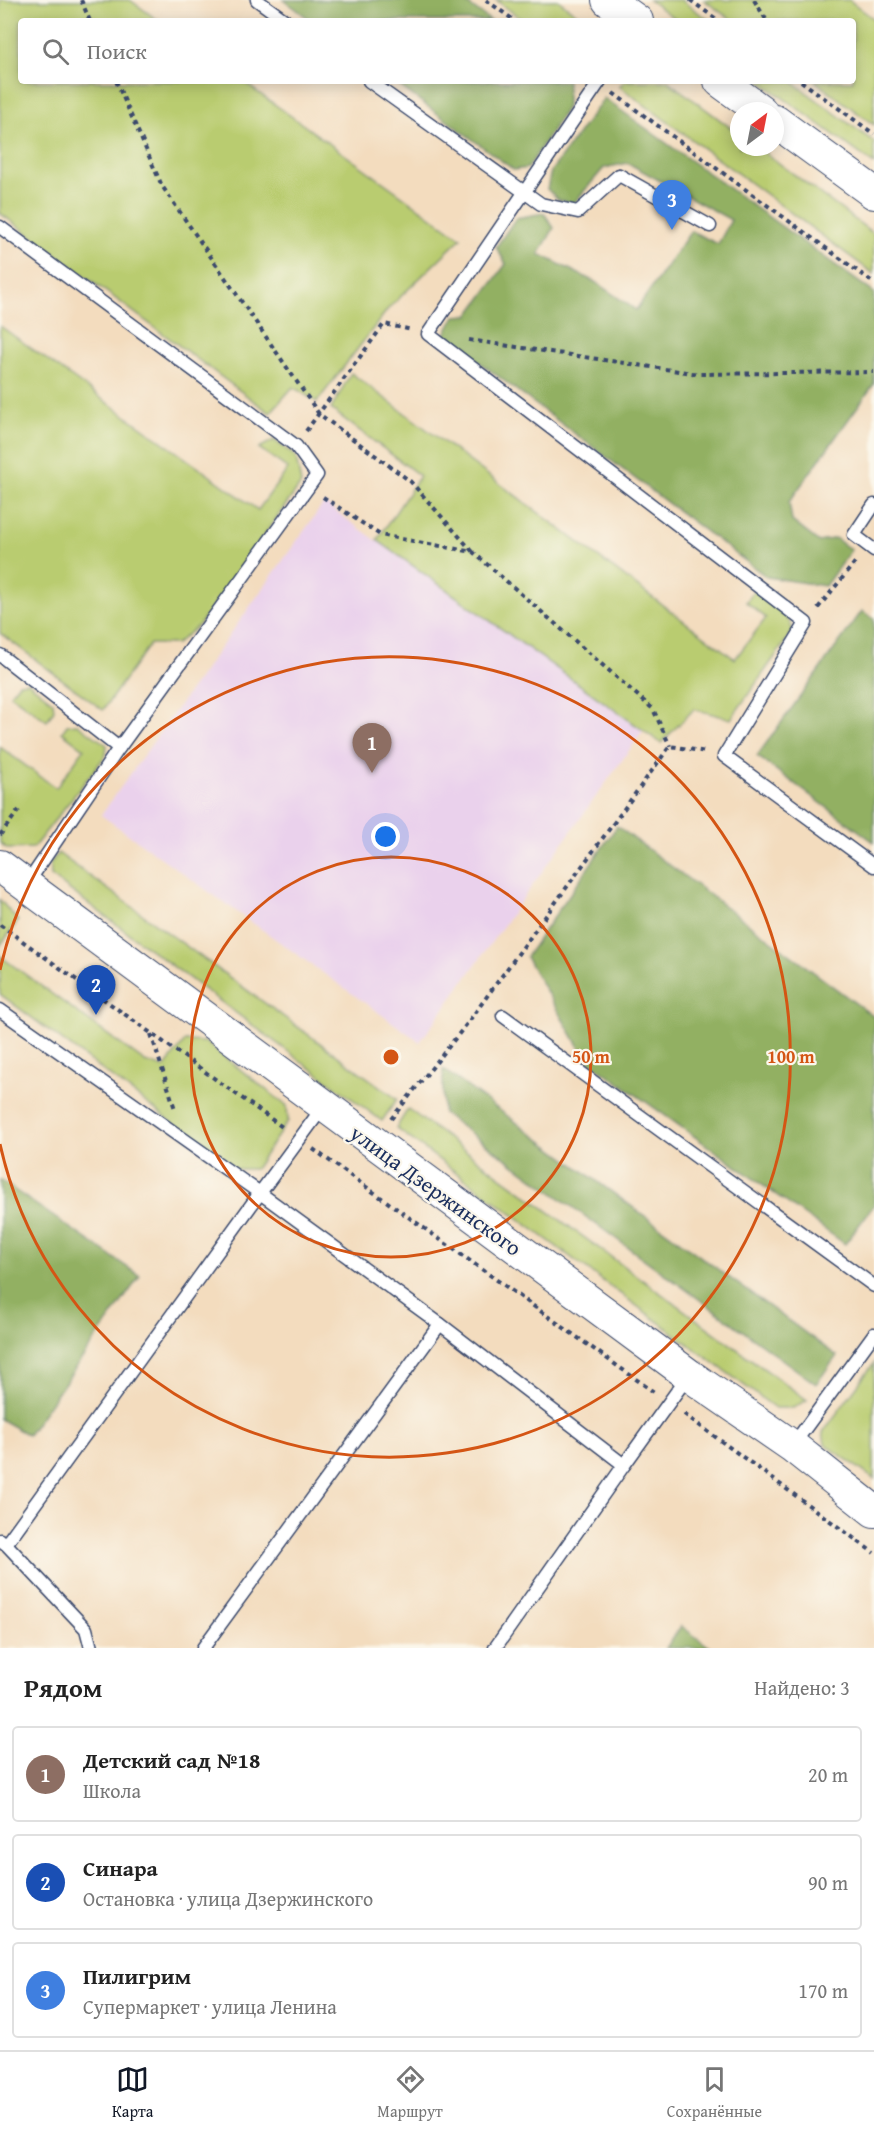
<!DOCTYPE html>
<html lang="ru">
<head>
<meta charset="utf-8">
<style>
	:root { --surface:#fff; --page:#f2f2f2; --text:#222; --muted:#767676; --line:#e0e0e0; --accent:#111827 }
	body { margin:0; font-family:"Gentium Book Plus",serif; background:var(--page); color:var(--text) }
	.compass { position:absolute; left:730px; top:102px; width:54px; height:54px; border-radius:50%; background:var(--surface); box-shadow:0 3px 15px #0003; rotate:32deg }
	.you { position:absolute; left:386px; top:837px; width:21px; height:21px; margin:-15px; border:4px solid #fff; border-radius:50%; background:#1a73e8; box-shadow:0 0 0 9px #1a73e833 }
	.badge { display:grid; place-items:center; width:39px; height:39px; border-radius:50%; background:var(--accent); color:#fff; font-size:20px; font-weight:700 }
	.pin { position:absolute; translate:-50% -50px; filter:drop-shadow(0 2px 3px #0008) }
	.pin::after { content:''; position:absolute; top:32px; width:21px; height:18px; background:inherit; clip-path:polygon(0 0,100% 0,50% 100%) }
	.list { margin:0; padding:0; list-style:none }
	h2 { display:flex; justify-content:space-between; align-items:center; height:78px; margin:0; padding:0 24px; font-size:26px }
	h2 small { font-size:20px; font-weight:400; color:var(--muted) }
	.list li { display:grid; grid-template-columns:39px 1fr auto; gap:18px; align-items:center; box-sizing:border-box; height:96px; margin:0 12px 12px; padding:0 12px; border:2px solid var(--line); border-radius:6px }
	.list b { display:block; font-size:22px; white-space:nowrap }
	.list p { margin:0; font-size:20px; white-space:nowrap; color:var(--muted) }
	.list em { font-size:20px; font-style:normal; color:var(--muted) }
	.icon { flex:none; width:33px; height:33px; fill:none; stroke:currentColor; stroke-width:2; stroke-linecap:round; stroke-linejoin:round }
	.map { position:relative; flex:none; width:874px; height:1648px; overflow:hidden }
	.search { position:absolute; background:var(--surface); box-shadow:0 3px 15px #0003; left:18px; right:18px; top:18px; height:66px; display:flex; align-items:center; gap:15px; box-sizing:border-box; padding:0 21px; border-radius:6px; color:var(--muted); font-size:22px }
	.sheet { height:402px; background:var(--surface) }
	nav { display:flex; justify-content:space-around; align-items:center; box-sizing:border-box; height:84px; border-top:2px solid var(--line); background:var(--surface); font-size:16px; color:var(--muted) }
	nav a { display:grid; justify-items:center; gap:3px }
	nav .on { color:var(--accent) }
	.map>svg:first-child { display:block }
	.built { fill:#ead1ec }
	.green { fill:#b9cc6f; stroke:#6a7e66; stroke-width:1.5 }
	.forest { fill:#92b062; stroke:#567060; stroke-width:1.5 }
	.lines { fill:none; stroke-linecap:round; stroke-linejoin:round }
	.service-casing { stroke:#3b496c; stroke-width:15 }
	.tertiary-casing { stroke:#3b496c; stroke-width:34 }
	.path { stroke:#3b496c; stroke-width:4; stroke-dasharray:4.5 4.5; stroke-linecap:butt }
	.service { stroke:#fff; stroke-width:12 }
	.tertiary { stroke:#fff; stroke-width:32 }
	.ring { fill:none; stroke:#d45514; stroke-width:3 }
	.labels { text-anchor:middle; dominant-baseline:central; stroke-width:4.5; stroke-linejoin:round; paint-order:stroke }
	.street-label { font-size:22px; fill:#1b2f5e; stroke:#fbf7ec }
	.centre { fill:#d45514; stroke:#fbf7ec; stroke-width:3 }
	.ring-label { font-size:18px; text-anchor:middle; font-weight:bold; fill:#d45514; stroke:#fbf7ec; stroke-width:4.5; stroke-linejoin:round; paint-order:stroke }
</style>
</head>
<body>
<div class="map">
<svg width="874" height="1648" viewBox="0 0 874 1648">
	<rect width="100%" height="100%" fill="#fbf7ec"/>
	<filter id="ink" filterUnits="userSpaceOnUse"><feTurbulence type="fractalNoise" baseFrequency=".0167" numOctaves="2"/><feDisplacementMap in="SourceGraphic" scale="12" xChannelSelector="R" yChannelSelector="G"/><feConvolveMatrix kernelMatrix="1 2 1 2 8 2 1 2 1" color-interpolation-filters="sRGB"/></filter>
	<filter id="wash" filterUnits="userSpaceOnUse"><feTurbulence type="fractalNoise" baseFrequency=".008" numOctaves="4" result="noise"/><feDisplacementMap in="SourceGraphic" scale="24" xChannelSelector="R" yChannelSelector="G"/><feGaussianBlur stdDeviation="1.35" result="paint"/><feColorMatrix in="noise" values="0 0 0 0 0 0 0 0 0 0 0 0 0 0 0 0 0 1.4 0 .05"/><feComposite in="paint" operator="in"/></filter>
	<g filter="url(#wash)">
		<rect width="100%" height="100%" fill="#f3dcbe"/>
		<!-- built -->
		<path class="built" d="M324,503l319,228 -223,311 -319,-227z"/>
		<!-- green -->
		<g class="green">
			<path d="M0,0h130l29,21h-138v60h221l219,157 -73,71 -71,93 -24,-15 -23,26 -270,-200z"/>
			<path d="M496,0h62l28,21h-62z"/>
			<path d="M649,0h32l29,21h-32z"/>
			<path d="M704,0h145l25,19v106l-59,-44h38v-60h-120z"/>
			<path d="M626,81h42l71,53v13h18l117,87v40l-255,-188z"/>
			<path d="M760,81h31l83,61v22z"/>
			<path d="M0,326l258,184 30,-41 -29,-21 15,-8 22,17 5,27 -101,140 -24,20h-26l-47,66 -103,-77z"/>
			<path d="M351,373l384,286 31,-41 -20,-16 8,-11c19,3 34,24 39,40l-62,88 -37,-10 -33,34 -284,-203 43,-64 -89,-67z"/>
			<path d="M28,682l25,20 1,8 -7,11 -37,-27 9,-11z"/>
			<path d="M77,724l30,21 -1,10 -73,93 -25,1 -8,-6v-96l56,41 28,-39 -22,-17 5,-7z"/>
			<path d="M58,853l339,246 -15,22 -331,-245 -1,-12z"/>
			<path d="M0,900l18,21 -18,25z"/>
			<path d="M0,956l145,106 19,6 21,-27 20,1 82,64 1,15 -33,48h-20l-235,-175z"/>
			<path d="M408,1109l399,291 -14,8h-18l-379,-280z"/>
			<path d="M874,1363v116l-49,-35 -2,-12z"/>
		</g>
		<!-- forest -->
		<g class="forest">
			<path d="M284,0h178l29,21h-179z"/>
			<path d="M393,81h174v26l-39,61 -14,2z"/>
			<path d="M604,98l270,195v91l-85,118 3,19 27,21 16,-4 16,12 -26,36 -58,-9 -323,-241 11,-20 14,-1 37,-51 -10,-17 20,-29 28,-5 10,15 -15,26 56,28 41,28 55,-79 27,13 13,-24 -103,-57 -24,5 -30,35 -15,-3 -12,-11 4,-18z"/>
			<path d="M862,611l12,8v223l-117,-86z"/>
			<path d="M617,826l257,191v188l-29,39 -259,-185 -60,-102z"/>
			<path d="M443,1069l394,287 -21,28 -373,-271z"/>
			<path d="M0,1180l140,96 -112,159 -28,-16z"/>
			<path d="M681,1626l30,22h-45z"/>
		</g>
	</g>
	<g filter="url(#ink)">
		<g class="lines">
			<defs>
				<g id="service">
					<path d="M257,0l29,21"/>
					<path d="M369,81l172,123 37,8 41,-37 91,51"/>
					<path d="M600,81l-172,253 378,289 -82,133 150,110"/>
					<path d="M0,227l296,219 21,29 -198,273 -92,136"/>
					<path d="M874,505l-20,30 20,15"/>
					<path d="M0,655l119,93"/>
					<path d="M0,1010l260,183 63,-86"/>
					<path d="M503,1016l371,270"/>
					<path d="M793,1445l81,-111"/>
					<path d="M0,1540l6,4 254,-351 180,131"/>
					<path d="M6,1544l80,85 5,19"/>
					<path d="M203,1648l237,-324 184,141 64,-89"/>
					<path d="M495,1648l129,-183"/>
				</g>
				<g id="tertiary">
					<path d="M608,0l29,21"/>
					<path d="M720,81l41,30"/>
					<path d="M775,121l99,72"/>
					<path d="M0,866l689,509 103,71 82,65"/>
				</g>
			</defs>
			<!-- service casing -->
			<use href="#service" class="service-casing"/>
			<!-- tertiary casing -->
			<use href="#tertiary" class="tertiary-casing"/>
			<!-- path -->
			<g class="path">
				<path d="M81,0l9,21"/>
				<path d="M486,0l29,21"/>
				<path d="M690,0l29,21"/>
				<path d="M754,0l13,21"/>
				<path d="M116,81l46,105 157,228 91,67 63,71"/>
				<path d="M801,81l73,53"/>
				<path d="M613,93l261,190"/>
				<path d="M469,340l230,34 175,-2"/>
				<path d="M306,431l78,-107 28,6"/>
				<path d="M323,497l57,38 93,17 180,157 17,37"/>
				<path d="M818,608l39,-48"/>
				<path d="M0,835l19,-25"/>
				<path d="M0,925l285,204"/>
				<path d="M151,1034l24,75"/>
				<path d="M391,1119l75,-94 204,-279 36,6"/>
				<path d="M313,1149l341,243"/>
				<path d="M684,1414l190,139"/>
			</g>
			<!-- service -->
			<use href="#service" class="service"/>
			<!-- tertiary -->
			<use href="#tertiary" class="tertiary"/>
		</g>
	</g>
	<!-- distance rings -->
	<g class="ring">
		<circle cx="391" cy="1057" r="200"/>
		<path d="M0 970A400 400 0 1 1 0 1144"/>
	</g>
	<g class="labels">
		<!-- street labels -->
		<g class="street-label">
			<text transform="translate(436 1190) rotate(36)">улица Дзержинского</text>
		</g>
	</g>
	<circle cx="391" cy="1057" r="9" class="centre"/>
	<g class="ring-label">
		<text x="591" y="1063">50 m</text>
		<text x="791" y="1063">100 m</text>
	</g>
</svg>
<svg class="compass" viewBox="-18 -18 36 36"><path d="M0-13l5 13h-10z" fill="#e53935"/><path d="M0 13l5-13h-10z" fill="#767676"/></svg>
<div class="you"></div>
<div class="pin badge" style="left:372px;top:773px;background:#8d6e63">1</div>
<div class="pin badge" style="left:96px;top:1015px;background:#1a4fb4">2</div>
<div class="pin badge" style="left:672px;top:230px;background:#3f7fe0">3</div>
<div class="search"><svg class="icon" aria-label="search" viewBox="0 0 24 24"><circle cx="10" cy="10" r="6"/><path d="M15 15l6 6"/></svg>Поиск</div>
</div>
<section class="sheet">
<h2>Рядом<small>Найдено: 3</small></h2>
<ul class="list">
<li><span class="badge" style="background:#8d6e63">1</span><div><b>Детский сад №18</b><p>Школа</p></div><em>20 m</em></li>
<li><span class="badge" style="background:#1a4fb4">2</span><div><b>Синара</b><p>Остановка · улица Дзержинского</p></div><em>90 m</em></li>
<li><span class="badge" style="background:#3f7fe0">3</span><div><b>Пилигрим</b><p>Супермаркет · улица Ленина</p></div><em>170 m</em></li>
</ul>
</section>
<nav>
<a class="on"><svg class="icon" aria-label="map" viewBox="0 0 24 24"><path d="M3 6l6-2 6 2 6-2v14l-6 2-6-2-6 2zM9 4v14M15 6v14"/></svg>Карта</a>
<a><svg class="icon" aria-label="directions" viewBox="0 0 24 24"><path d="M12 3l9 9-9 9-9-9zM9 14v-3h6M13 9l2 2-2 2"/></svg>Маршрут</a>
<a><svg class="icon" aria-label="saved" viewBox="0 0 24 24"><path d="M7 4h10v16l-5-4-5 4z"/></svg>Сохранённые</a>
</nav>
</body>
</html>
